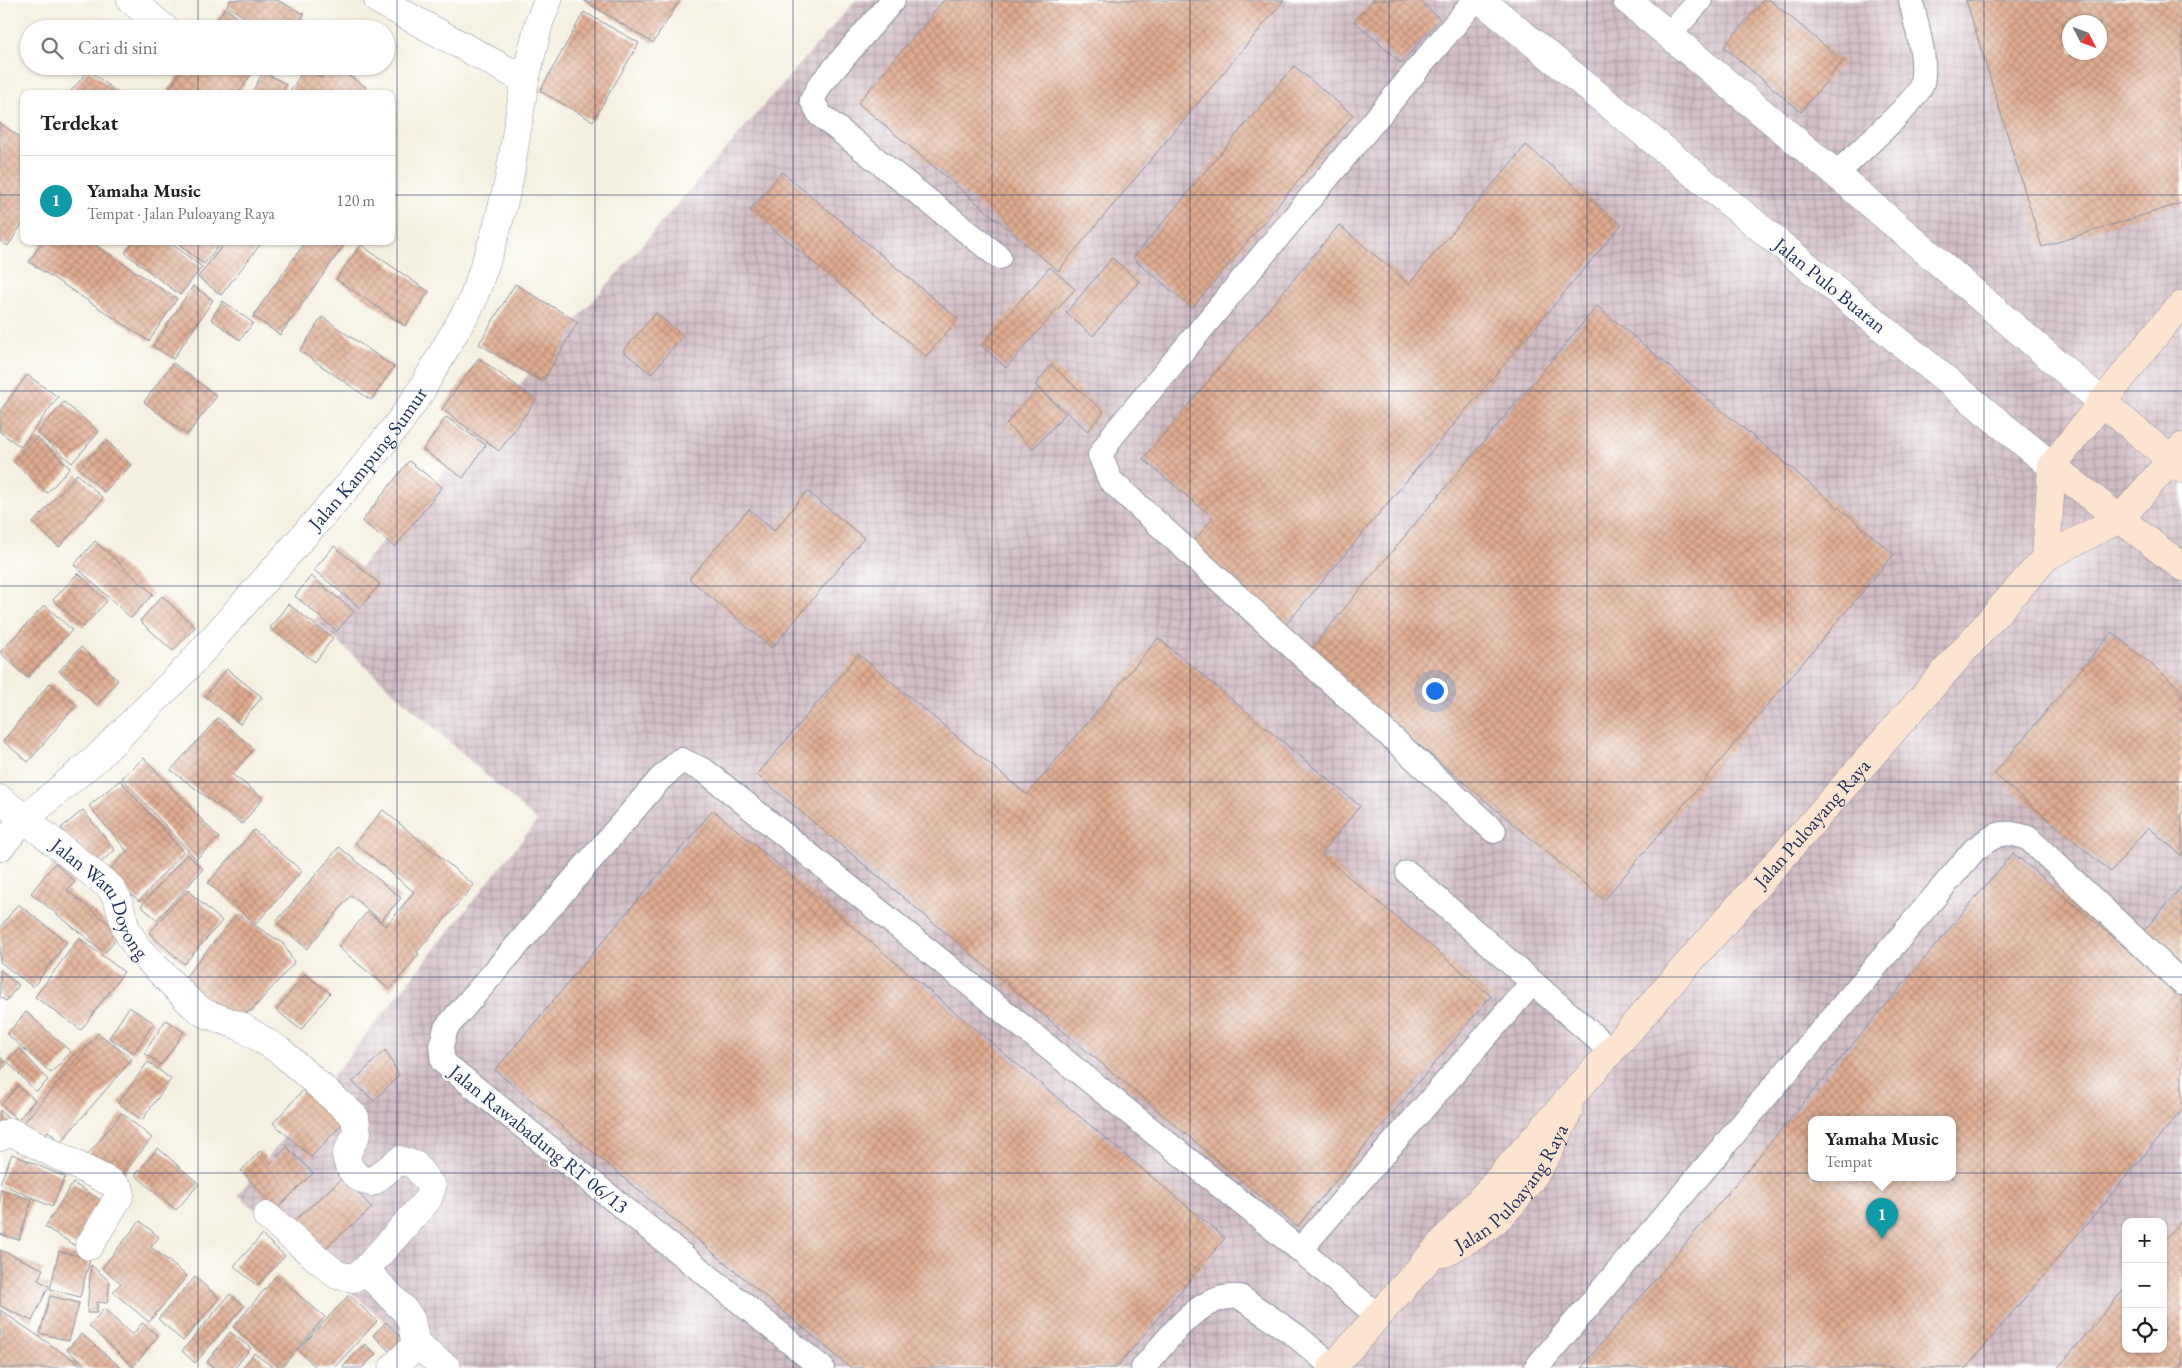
<!DOCTYPE html>
<html lang="id">
<head>
<meta charset="utf-8">
<style>
	:root { --surface:#fff; --page:#f2f2f2; --text:#202124; --muted:#757577; --line:#e0e0e0; --accent:#c8321e }
	body { margin:0; font-family:"EB Garamond",serif; background:var(--page); color:var(--text) }
	.controls { position:absolute; right:15px; bottom:15px; display:grid; overflow:hidden; border-radius:10px; box-shadow:0 1px 4px #0004 }
	.controls button { width:45px; height:45px; display:grid; place-items:center; padding:0; border:0; border-bottom:1px solid var(--line); background:var(--surface); color:var(--text); font:25px sans-serif }
	.compass { position:absolute; left:2062px; top:15px; width:45px; height:45px; border-radius:50%; background:var(--surface); box-shadow:0 1px 4px #0004; rotate:132deg }
	.you { position:absolute; left:1434px; top:690px; width:18px; height:18px; margin:-12px; border:4px solid #fff; border-radius:50%; background:#1a73e8; box-shadow:0 0 0 8px #1a73e833 }
	.badge { display:grid; place-items:center; width:32px; height:32px; border-radius:50%; background:var(--accent); color:#fff; font-size:16px; font-weight:700 }
	.pin { position:absolute; translate:-50% -41px; filter:drop-shadow(0 1px 2px #0008) }
	.pin::after { content:''; position:absolute; top:26px; width:18px; height:15px; background:inherit; clip-path:polygon(0 0,100% 0,50% 100%) }
	.popup { position:absolute; left:1808px; top:1116px; width:148px; height:65px; box-sizing:border-box; display:grid; place-content:center; border-radius:10px; background:var(--surface); filter:drop-shadow(0 1px 4px #0005); font-size:16px; white-space:nowrap; color:var(--muted) }
	.popup b { font-size:19px; color:var(--text) }
	.popup::after { content:''; position:absolute; left:50%; top:100%; margin-left:-10px; border:10px solid transparent; border-top-color:var(--surface) }
	.list { margin:0; padding:0; list-style:none }
	h2 { display:flex; justify-content:space-between; align-items:center; height:65px; margin:0; padding:0 20px; font-size:21px }
	h2 small { font-size:16px; font-weight:400; color:var(--muted) }
	.list li { display:grid; grid-template-columns:32px 1fr auto; gap:15px; align-items:center; box-sizing:border-box; height:90px; padding:0 20px; border-top:1px solid var(--line) }
	.list b { display:block; font-size:19px; white-space:nowrap }
	.list p { margin:0; font-size:16px; white-space:nowrap; color:var(--muted) }
	.list em { font-size:16px; font-style:normal; color:var(--muted) }
	.icon { flex:none; width:28px; height:28px; fill:none; stroke:currentColor; stroke-width:2; stroke-linecap:round; stroke-linejoin:round }
	.map { position:relative; flex:none; width:2182px; height:1368px; overflow:hidden }
	.search { position:absolute; background:var(--surface); box-shadow:0 1px 4px #0004; left:20px; top:20px; width:375px; height:55px; display:flex; align-items:center; gap:12px; box-sizing:border-box; padding:0 18px; border-radius:28px; color:var(--muted); font-size:19px }
	.panel { position:absolute; background:var(--surface); box-shadow:0 1px 4px #0004; left:20px; top:90px; width:375px; height:155px; border-radius:10px }
	.map>svg:first-child { display:block }
	.industrial { fill:url(#industrial-grid); fill-rule:evenodd }
	.building { fill:url(#building-cross-hatch); fill-rule:evenodd }
	.lines { fill:none; stroke-linecap:round; stroke-linejoin:round }
	.lane-casing { stroke:#88909e; stroke-width:26 }
	.street-casing { stroke:#88909e; stroke-width:29 }
	.secondary-casing { stroke:#88909e; stroke-width:29 }
	.lane { stroke:#fff; stroke-width:24 }
	.street { stroke:#fff; stroke-width:28 }
	.secondary { stroke:#fde4d1; stroke-width:28 }
	.grid { fill:none; stroke:#1b2f5e; stroke-width:1; stroke-opacity:0.55 }
	.labels { text-anchor:middle; dominant-baseline:central; stroke-width:5; stroke-linejoin:round; paint-order:stroke }
	.street-label { font-size:20px; fill:#1b2f5e; stroke:#fff }
</style>
</head>
<body>
<div class="map">
<svg width="2182" height="1368" viewBox="0 0 2182 1368">
	<defs>
		<pattern id="industrial-grid" width="8" height="8" patternUnits="userSpaceOnUse" patternTransform="scale(1.25)"><rect width="8" height="8" fill="#d2bdc5"/><path d="M0 4h8M4 0v8" fill="none" stroke="#aa9aa3"/></pattern>
		<pattern id="building-cross-hatch" width="8" height="8" patternUnits="userSpaceOnUse" patternTransform="scale(1.25)"><rect width="8" height="8" fill="#e0ad90"/><path d="M0 0l8 8M0 8l8-8" fill="none" stroke="#b58d79"/></pattern>
	</defs>
	<rect width="100%" height="100%" fill="#fff"/>
	<filter id="ink" filterUnits="userSpaceOnUse"><feTurbulence type="fractalNoise" baseFrequency=".02" numOctaves="2"/><feDisplacementMap in="SourceGraphic" scale="10" xChannelSelector="R" yChannelSelector="G"/><feConvolveMatrix kernelMatrix="1 2 1 2 8 2 1 2 1" color-interpolation-filters="sRGB"/></filter>
	<filter id="wash" filterUnits="userSpaceOnUse"><feTurbulence type="fractalNoise" baseFrequency=".0096" numOctaves="4" result="noise"/><feDisplacementMap in="SourceGraphic" scale="20" xChannelSelector="R" yChannelSelector="G"/><feGaussianBlur stdDeviation="1.12" result="paint"/><feColorMatrix in="noise" values="0 0 0 0 0 0 0 0 0 0 0 0 0 0 0 0 0 1.4 0 .05"/><feComposite in="paint" operator="in"/></filter>
	<g filter="url(#wash)">
		<rect width="100%" height="100%" fill="#f4f0df"/>
		<!-- industrial -->
		<path class="industrial" d="M856,0h1326v1368h-1743l-201,-173 299,-374 -223,-201zM2070,22h30v30h-30zM1812,1120h140v58h-140zM2126,1222h37v127h-37z"/>
		<g id="blocks">
			<!-- building -->
			<g class="building">
				<path d="M230,0h47l27,14 -7,15h-34l-36,-23z"/>
				<path d="M583,0h97l-27,43z"/>
				<path d="M944,0h340l-226,271 -200,-168z"/>
				<path d="M1373,0h46l21,19 -39,44 -47,-42z"/>
				<path d="M1763,0h7l73,61 -42,51 -77,-65z"/>
				<path d="M1966,0h216v203l-140,44zM2070,22h30v30h-30z"/>
				<path d="M225,8l30,21h-45z"/>
				<path d="M584,12l55,31 -46,78 -53,-30z"/>
				<path d="M184,66h73l-19,28h-64l-6,-4z"/>
				<path d="M330,66h4l32,21 -5,7h-73l17,-26 17,10z"/>
				<path d="M1294,66l59,49 -161,193 -59,-50z"/>
				<path d="M89,70l30,24h-45l-3,-3z"/>
				<path d="M263,72l23,12 -5,10h-30z"/>
				<path d="M0,123l24,17v81l-16,25 -8,-5z"/>
				<path d="M1526,145l95,80 -337,402 -96,-79 25,-30 -70,-59 196,-234 70,59z"/>
				<path d="M782,172l176,147 -32,37 -176,-146z"/>
				<path d="M42,241h47l88,58 -28,42 -120,-79z"/>
				<path d="M135,241h33l34,26 -22,28 -55,-42z"/>
				<path d="M175,241h47l-18,23z"/>
				<path d="M226,241h37l-42,54 -23,-18z"/>
				<path d="M306,241h41l-67,94 -27,-19z"/>
				<path d="M361,245l68,47 -24,34 -69,-47z"/>
				<path d="M1112,258l27,23 -46,55 -27,-23z"/>
				<path d="M1050,267l25,22 -69,79 -25,-23z"/>
				<path d="M515,284l63,38 -36,60 -63,-38z"/>
				<path d="M193,286l20,14 -40,59 -20,-13z"/>
				<path d="M223,301l30,22 -13,17 -29,-21z"/>
				<path d="M1597,306l297,248 -290,346 -296,-248z"/>
				<path d="M656,313l27,23 -32,38 -28,-23z"/>
				<path d="M322,317l72,50 -23,33 -71,-49z"/>
				<path d="M479,358l57,42 -37,51 -57,-42z"/>
				<path d="M173,363l44,33 -30,39 -43,-33z"/>
				<path d="M1051,365l53,47 -16,19 -53,-46z"/>
				<path d="M27,375l31,22 -37,50 -21,-15v-21z"/>
				<path d="M1038,388l27,26 -32,35 -27,-25z"/>
				<path d="M64,402l35,30 -27,31 -35,-30z"/>
				<path d="M446,417l40,28 -23,33 -40,-28z"/>
				<path d="M37,437l33,31 -23,25 -33,-31z"/>
				<path d="M106,440l25,25 -27,27 -25,-24z"/>
				<path d="M409,461l33,26 -47,60 -33,-26z"/>
				<path d="M77,474l26,24 -44,49 -26,-24z"/>
				<path d="M807,491l57,47 -92,110 -83,-69 60,-70 25,22z"/>
				<path d="M95,541l58,53 -22,24 -57,-53z"/>
				<path d="M334,546l46,38 -20,24 -46,-38z"/>
				<path d="M78,573l29,28 -24,26 -30,-27z"/>
				<path d="M311,576l43,35 -17,20 -42,-35z"/>
				<path d="M162,596l33,31 -22,24 -33,-30z"/>
				<path d="M288,604l45,34 -18,24 -45,-34z"/>
				<path d="M45,605l27,25 -45,48 -27,-26z"/>
				<path d="M2112,632l70,58v166l-34,-29 -37,45 -117,-98z"/>
				<path d="M1158,638l202,168 -39,48 170,142 -194,231 -540,-452 101,-121 169,141z"/>
				<path d="M81,647l37,33 -21,25 -38,-34z"/>
				<path d="M227,669l35,28 -22,27 -35,-28z"/>
				<path d="M50,683l26,22 -48,57 -25,-21z"/>
				<path d="M218,718l36,31 -22,25 31,24 -21,26 -71,-54z"/>
				<path d="M144,758l75,80 -23,21 -74,-81z"/>
				<path d="M120,780l63,72 -44,49 -32,-28 20,-22 -38,-45z"/>
				<path d="M83,810l32,40 -21,18 -33,-40z"/>
				<path d="M383,810l91,75 -57,67 2,2 -29,36 -52,-43 29,-35 19,14 28,-34 -59,-49z"/>
				<path d="M713,810l512,428 -109,130h-265l-356,-298z"/>
				<path d="M254,830l48,41 -46,53 -48,-41z"/>
				<path d="M339,847l62,51 -20,23 -30,-26 -44,54 -31,-27z"/>
				<path d="M2013,853l169,142v115l-216,258h-385zM1812,1120h140v58h-140z"/>
				<path d="M187,854l16,15 -46,51 -16,-14z"/>
				<path d="M55,863l20,19 -8,8 53,43 -15,20 -74,-60z"/>
				<path d="M2182,886v83l-41,-35z"/>
				<path d="M187,890l35,31 -38,43 -35,-31z"/>
				<path d="M18,904l49,38 -34,45 -33,-25v-34z"/>
				<path d="M237,914l47,30 10,19 -42,47 -10,5 -16,1 -45,-34z"/>
				<path d="M79,938l45,34 -43,58 -46,-33z"/>
				<path d="M0,970l19,15 -13,16 -6,-4z"/>
				<path d="M305,974l25,19 -29,37 -25,-20z"/>
				<path d="M129,1007l25,16 -20,30 -25,-15z"/>
				<path d="M26,1012l45,40 -20,21 -44,-39z"/>
				<path d="M166,1020l18,12 -23,33 -17,-12z"/>
				<path d="M98,1033l34,26 -71,83 -13,-11 -10,12 -19,-14z"/>
				<path d="M20,1049l28,31 -12,12 -29,-31z"/>
				<path d="M385,1050l14,25 -25,26 -21,-19z"/>
				<path d="M0,1057l7,7 -7,7z"/>
				<path d="M148,1062l23,17 -29,41 -24,-17z"/>
				<path d="M308,1085l38,35 -35,37 -38,-34z"/>
				<path d="M18,1086l17,14 -17,20 -17,-15z"/>
				<path d="M0,1110l12,13 -12,11z"/>
				<path d="M122,1113l30,25 -36,45 -31,-25z"/>
				<path d="M287,1147l26,26 -36,36 -36,-38 19,-20 11,12z"/>
				<path d="M158,1148l41,36 -23,26 -41,-35z"/>
				<path d="M12,1154l53,23 -13,30 -52,-24z"/>
				<path d="M344,1177l28,31 -51,44 -27,-31z"/>
				<path d="M73,1183l38,24 -27,44 -39,-24z"/>
				<path d="M0,1189l32,11 -13,40 -19,-6z"/>
				<path d="M2182,1220v148h-124l68,-81v62h37v-107z"/>
				<path d="M140,1221l19,16 -8,10 36,29 -38,46 -36,-30 8,-9 -19,-15z"/>
				<path d="M262,1235l23,21 -28,30 -23,-20z"/>
				<path d="M0,1250l43,19 -5,11 11,6 -17,35 -32,-15z"/>
				<path d="M59,1251l31,8 -10,38 -30,-8z"/>
				<path d="M91,1265l19,17 -3,21 -10,-1v11h-10z"/>
				<path d="M276,1276l49,41 -44,51 -48,-41z"/>
				<path d="M195,1277l24,21 -36,43 -25,-22z"/>
				<path d="M230,1294l14,12 -49,57 -13,-12z"/>
				<path d="M349,1295l28,26 -43,47h-17l-19,-18z"/>
				<path d="M50,1296l29,7 -10,38 -29,-8z"/>
				<path d="M104,1309l28,26 10,-12 16,13 -25,31 -44,-41z"/>
				<path d="M0,1310l85,58h-85z"/>
				<path d="M386,1322l17,18 -13,12 -17,-17z"/>
				<path d="M230,1332l21,16 -16,20h-21l-7,-6z"/>
				<path d="M81,1334l41,34h-34l-21,-18z"/>
				<path d="M365,1344l11,10 -14,14h-20z"/>
				<path d="M254,1353l20,15h-31z"/>
			</g>
		</g>
	</g>
	<g filter="url(#ink)">
		<use href="#blocks" fill-opacity="0" stroke="#88909e" stroke-width="1"/>
		<g class="lines">
			<defs>
				<g id="lane">
					<path d="M893,0l-73,85 -8,15 8,15 179,142"/>
					<path d="M1475,0l-362,435 -13,20 10,25 384,351"/>
					<path d="M1669,35l31,-35"/>
					<path d="M1836,174c15,-15 84,-75 86,-91 5,-26 -6,-57 -11,-83"/>
					<path d="M1408,873l203,178"/>
					<path d="M1300,1250l233,-268"/>
					<path d="M822,1368l-379,-306 -2,-16 5,-18 214,-249 21,-19 24,11 595,479 78,66"/>
					<path d="M1143,1368c26,-29 54,-75 97,-71l55,38 38,32"/>
					<path d="M1536,1368l439,-519c21,-15 27,-20 53,-11l154,145"/>
				</g>
				<g id="street">
					<path d="M131,0l34,29"/>
					<path d="M378,0l147,80"/>
					<path id="s1" d="M1481,0l571,466"/>
					<path d="M1627,0l209,174 266,228"/>
					<path id="s2" d="M0,799l111,89 7,12 8,29 12,20 54,55 12,9 36,13 39,24 76,67 2,16 -11,22c2,15 11,25 26,27l28,-22 15,5 17,22 -4,12 -63,71 -12,8 -16,-3 -70,-59"/>
					<path id="s3" d="M0,847l23,-27 74,-62 90,-90 167,-189 44,-55 21,-30 53,-92 24,-70 13,-52 16,-100 14,-57 9,-23"/>
					<path d="M0,1137l11,-5 101,51 8,7v5l-31,51"/>
					<path d="M365,1270l41,42 5,8 5,25 31,23"/>
					<path d="M393,1368l23,-23"/>
				</g>
				<g id="secondary">
					<path d="M2102,402l80,67"/>
					<path d="M2052,466l130,101"/>
					<path d="M2046,557l6,-91 112,-142 18,-19"/>
					<path id="s4" d="M1445,1253c13,-8 27,-15 40,-24 39,-30 65,-75 84,-119"/>
					<path id="s5" d="M1332,1368l714,-811 75,-39 61,-71"/>
				</g>
			</defs>
			<!-- lane casing -->
			<use href="#lane" class="lane-casing"/>
			<!-- street casing -->
			<use href="#street" class="street-casing"/>
			<!-- secondary casing -->
			<use href="#secondary" class="secondary-casing"/>
			<!-- lane -->
			<use href="#lane" class="lane"/>
			<!-- street -->
			<use href="#street" class="street"/>
			<!-- secondary -->
			<use href="#secondary" class="secondary"/>
		</g>
	</g>
	<!-- grid -->
	<path class="grid" d="M198,0v29M397,0v1368M595,0v1368M793,0v1368M992,0v1368M1190,0v1368M1389,0v1368M1587,0v1368M1785,0v1368M1984,0v1368M198,66v28M0,195h24M391,195h1791M198,241v1127M0,391h2182M0,586h2182M0,782h2182M0,977h2182M0,1173h2182"/>
	<g class="labels">
		<!-- street labels -->
		<g class="street-label">
			<text stroke="none"><textPath href="#s1" startOffset="451">Jalan Pulo Buaran</textPath></text>
			<text stroke="none"><textPath href="#s3" startOffset="536">Jalan Kampung Sumur</textPath></text>
			<text stroke="none"><textPath href="#s5" startOffset="726">Jalan Puloayang Raya</textPath></text>
			<text stroke="none"><textPath href="#s2" startOffset="144">Jalan Waru Doyong</textPath></text>
			<text transform="translate(539 1139) rotate(39)">Jalan Rawabadung RT 06/13</text>
			<text stroke="none"><textPath href="#s4" startOffset="95">Jalan Puloayang Raya</textPath></text>
		</g>
	</g>
</svg>
<div class="controls">
<button>+</button>
<button>−</button>
<button><svg class="icon" aria-label="locate" viewBox="0 0 24 24"><circle cx="12" cy="12" r="6"/><path d="M12 2v4M12 18v4M2 12h4M18 12h4"/></svg></button>
</div>
<svg class="compass" viewBox="-18 -18 36 36"><path d="M0-13l5 13h-10z" fill="#e53935"/><path d="M0 13l5-13h-10z" fill="#757577"/></svg>
<div class="you"></div>
<div class="pin badge" style="left:1882px;top:1239px;background:#0f9aa8">1</div>
<div class="popup"><b>Yamaha Music</b>Tempat</div>
<div class="search"><svg class="icon" aria-label="search" viewBox="0 0 24 24"><circle cx="10" cy="10" r="6"/><path d="M15 15l6 6"/></svg>Cari di sini</div>
<section class="panel">
<h2>Terdekat<small></small></h2>
<ul class="list">
<li><span class="badge" style="background:#0f9aa8">1</span><div><b>Yamaha Music</b><p>Tempat · Jalan Puloayang Raya</p></div><em>120 m</em></li>
</ul>
</section>
</div>
</body>
</html>
